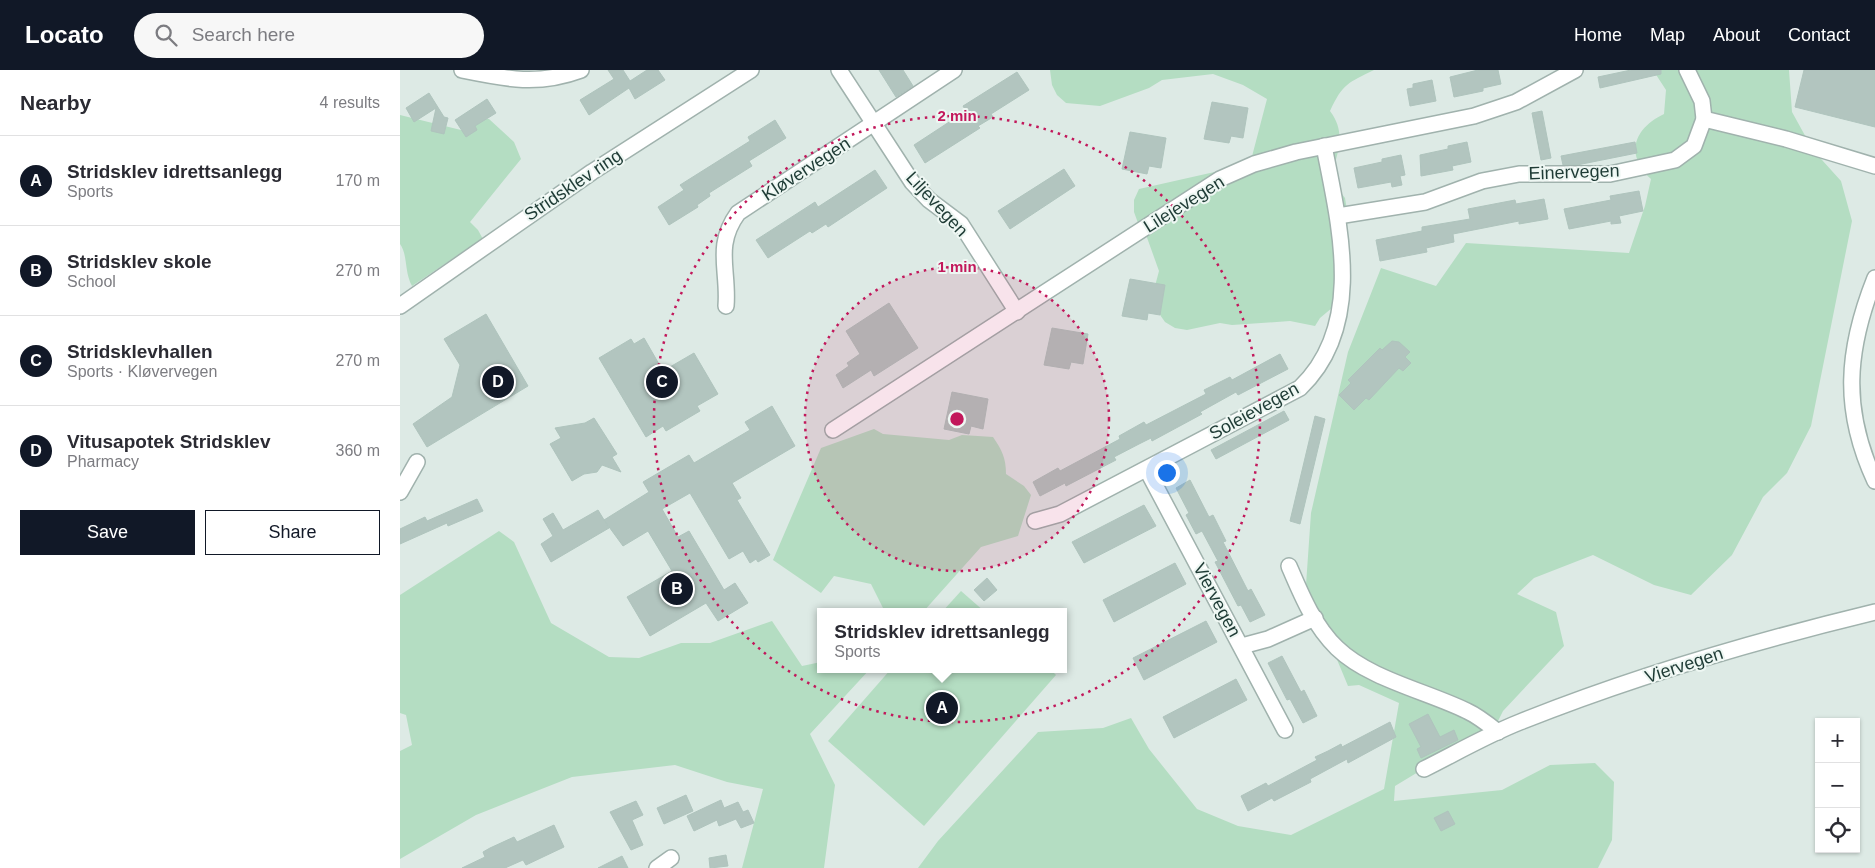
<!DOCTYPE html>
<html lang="en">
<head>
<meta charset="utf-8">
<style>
	:root { --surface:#fff; --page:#f7f7f7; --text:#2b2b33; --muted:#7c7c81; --line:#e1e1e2; --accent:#111827 }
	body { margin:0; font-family:Arial,sans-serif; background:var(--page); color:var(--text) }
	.controls { position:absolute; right:15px; bottom:15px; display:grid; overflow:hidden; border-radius:0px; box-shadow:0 1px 4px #0004 }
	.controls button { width:45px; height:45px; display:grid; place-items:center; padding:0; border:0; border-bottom:1px solid var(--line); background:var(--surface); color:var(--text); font:25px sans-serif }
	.you { position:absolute; left:766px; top:402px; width:18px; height:18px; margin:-12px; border:4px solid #fff; border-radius:50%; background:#1a73e8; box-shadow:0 0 0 8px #1a73e833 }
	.badge { display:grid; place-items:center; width:32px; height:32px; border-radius:50%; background:var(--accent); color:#fff; font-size:16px; font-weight:700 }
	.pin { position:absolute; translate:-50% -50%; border:2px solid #fff; box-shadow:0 1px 5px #0006 }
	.popup { position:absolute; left:417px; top:538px; width:250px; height:65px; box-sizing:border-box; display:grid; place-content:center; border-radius:0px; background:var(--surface); filter:drop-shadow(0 1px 4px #0005); font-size:16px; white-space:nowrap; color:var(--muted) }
	.popup b { font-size:19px; color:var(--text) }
	.popup::after { content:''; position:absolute; left:50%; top:100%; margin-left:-10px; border:10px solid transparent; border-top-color:var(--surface) }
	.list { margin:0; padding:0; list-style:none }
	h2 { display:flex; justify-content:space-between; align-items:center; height:65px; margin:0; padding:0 20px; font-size:21px }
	h2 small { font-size:16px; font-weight:400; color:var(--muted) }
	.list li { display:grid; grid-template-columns:32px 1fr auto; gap:15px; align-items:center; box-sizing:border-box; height:90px; padding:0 20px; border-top:1px solid var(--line) }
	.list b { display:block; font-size:19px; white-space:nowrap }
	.list p { margin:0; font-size:16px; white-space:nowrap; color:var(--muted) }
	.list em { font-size:16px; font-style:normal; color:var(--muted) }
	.actions { display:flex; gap:10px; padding:15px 20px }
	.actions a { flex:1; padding:11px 0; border:1px solid var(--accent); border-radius:0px; text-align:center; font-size:18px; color:var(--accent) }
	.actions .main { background:var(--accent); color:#fff }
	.icon { flex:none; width:28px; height:28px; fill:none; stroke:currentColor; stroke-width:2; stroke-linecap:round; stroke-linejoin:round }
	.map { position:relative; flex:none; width:1475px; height:798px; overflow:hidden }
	header { display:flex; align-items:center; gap:30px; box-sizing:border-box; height:70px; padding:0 25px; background:var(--accent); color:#fff }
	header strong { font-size:24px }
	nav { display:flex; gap:28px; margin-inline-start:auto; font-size:18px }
	.search { width:350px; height:45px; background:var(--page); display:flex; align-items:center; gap:12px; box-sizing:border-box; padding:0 18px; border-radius:28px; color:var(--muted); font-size:19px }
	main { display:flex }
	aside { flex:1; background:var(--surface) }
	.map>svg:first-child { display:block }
	.green { fill:#b4ddc2 }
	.building { fill:#b2c5bf; stroke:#afc4bd }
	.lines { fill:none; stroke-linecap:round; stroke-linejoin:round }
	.minor-casing { stroke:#a0b2ad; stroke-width:18 }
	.minor { stroke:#fff; stroke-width:15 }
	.ring { fill:none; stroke:#c2185b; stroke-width:2.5; stroke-dasharray:2.5 5 }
	.labels { text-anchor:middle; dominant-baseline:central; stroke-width:4; stroke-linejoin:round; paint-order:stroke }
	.street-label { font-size:18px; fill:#1e3b35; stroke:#eef7f3 }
	.centre { fill:#c2185b; stroke:#eef7f3; stroke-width:2.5 }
	.ring-label { font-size:15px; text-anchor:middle; font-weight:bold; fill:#c2185b; stroke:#eef7f3; stroke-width:4; stroke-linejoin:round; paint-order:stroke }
</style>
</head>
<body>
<header>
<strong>Locato</strong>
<div class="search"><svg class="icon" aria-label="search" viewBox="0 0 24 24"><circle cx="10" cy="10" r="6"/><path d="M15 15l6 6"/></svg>Search here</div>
<nav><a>Home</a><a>Map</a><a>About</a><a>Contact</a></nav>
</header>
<main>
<aside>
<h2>Nearby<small>4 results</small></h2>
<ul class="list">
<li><span class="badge">A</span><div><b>Stridsklev idrettsanlegg</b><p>Sports</p></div><em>170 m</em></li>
<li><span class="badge">B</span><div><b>Stridsklev skole</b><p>School</p></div><em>270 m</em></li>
<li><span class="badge">C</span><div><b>Stridsklevhallen</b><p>Sports · Kløvervegen</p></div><em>270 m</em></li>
<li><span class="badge">D</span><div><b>Vitusapotek Stridsklev</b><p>Pharmacy</p></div><em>360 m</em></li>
</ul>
<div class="actions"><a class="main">Save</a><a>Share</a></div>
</aside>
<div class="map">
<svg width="1475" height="798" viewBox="0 0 1475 798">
	<rect width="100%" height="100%" fill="#ddeae5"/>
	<!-- green -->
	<g class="green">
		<path d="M650,0h324c-26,13 -31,13 -44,41 18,24 6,43 1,69l14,18 2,12 -4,15 -4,77 -19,16 -5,8 -25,-5 -58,4 -12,-2 -33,7 -12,-2 -10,-6 -7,-10 -3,-26 4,-15 -14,-39 -7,-9 -4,-11v-12l5,-11 111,-25 17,-65 -24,-14 -30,-11 -51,6 -13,8 -49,18 -34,-3 -9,-8 -5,-10z"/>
		<path d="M1253,0h136l3,42 21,38 28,31 11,40 -41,205 -24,47 -24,24 -31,58 -41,40 -37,-10 -61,-30 -59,23 -17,16 39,18 8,34 -61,65 -7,14 -101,61 -1,15 108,-11 48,-25 45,-2 19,19 -2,58 -14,28h-680l20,-27 100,-109 65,-4 28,-10 18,31 48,60 41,17 53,9 93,-46 15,-86 -40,-18 -11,1 -42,-101 5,-72 37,-161 33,-84 55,18 30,-43 163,10 16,-47 6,-27c-26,-24 -18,-50 13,-65l2,-24z"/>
		<path d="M0,45l65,16 12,-12h12l25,23 7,17 -51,63 8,8 6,11 -20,10 -52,35c-8,-15 -4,-31 -12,-42z"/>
		<path d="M474,359l9,5 66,6 13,-5 31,2c9,13 13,21 13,37l18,12 7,9 -13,41 -37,11 -58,65h-38l-14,-28 -37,-8 -13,17 -48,-33 48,-112z"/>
		<path d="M99,461l15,11 37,81 58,34 30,1 42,-15h29l62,-22 30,45 19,-4v7h49l-60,65 25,51 -11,83h-82l21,-79 -36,-7 -52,-17 -103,12 -96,38 -76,44v-108l12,-6 -6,-30 -6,-2v-118z"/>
		<path d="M561,521l24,21h-43z"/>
		<path d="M491,599h159l6,6 -132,151 -96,-85z"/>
	</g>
	<!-- building -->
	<g class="building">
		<path d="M208,0h15l7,11 17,-11h11l7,10 -30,19 -6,-11 -40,27 -9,-15 34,-21z"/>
		<path d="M479,0h24l10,16 -17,11z"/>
		<path d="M1078,0h20l3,14 -18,4v3l-29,6 -4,-20z"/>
		<path d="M1231,0h30v4l-61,14 -2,-11z"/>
		<path d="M1404,0h71v57l-80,-20z"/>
		<path d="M617,2l12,18 -38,24 2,3 -15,9 2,2 -55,35 -11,-18 52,-34 -3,-5z"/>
		<path d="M1032,10l4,21 -26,5 -3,-17 6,-1v-4z"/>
		<path d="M29,23l15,24 4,1 -4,16 -13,-3 5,-23 -22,14 -8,-14z"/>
		<path d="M87,29l9,14 -21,13 2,4 -11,7 -11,-17z"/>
		<path d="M812,32l36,6 -5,30 -12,-2 -2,7 -25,-4z"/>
		<path d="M1142,41l9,47 -10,2 -9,-47z"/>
		<path d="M375,50l11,18 -37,23 3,5 -43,27 1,3 -13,9 1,2 -29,18 -11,-18 26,-17 -4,-5 70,-44 -2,-4z"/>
		<path d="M730,62l36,6 -5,30 -12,-2 -2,8 -25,-5z"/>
		<path d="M1067,72l4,20 -19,4 1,4 -32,6 -1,-21 28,-6v-3z"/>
		<path d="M1235,72l2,11 -60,12h-14l-2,-9z"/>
		<path d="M1001,85l4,20 -5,1 2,9 -10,2 -1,-5 -33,6 -4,-20 28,-6v-3z"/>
		<path d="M664,99l11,17 -65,43 -12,-18z"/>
		<path d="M475,100l12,18 -59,39 -2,-3 -14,9 -2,-2 -42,27 -12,-18 59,-38 3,5z"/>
		<path d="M1239,121l4,20 -24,5 2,7 -10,1v-3l-42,8 -5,-20 47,-9 -1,-4z"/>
		<path d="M1144,129l4,20 -29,5v-3l-66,13 1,8 -28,6 1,4 -47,9 -4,-21 46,-9v-4l48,-8 -2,-10 47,-9 1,4z"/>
		<path d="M730,209l35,6 -5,30 -12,-2 -1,7 -25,-4z"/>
		<path d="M489,233l29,45 -44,28 -3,-6 -28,18 -7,-13 13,-9 -2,-3 13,-9 -14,-23z"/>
		<path d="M86,244l42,72 -101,61 -14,-23 39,-27 8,-32 -16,-26z"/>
		<path d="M652,258l36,6 -5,30 -12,-2 -2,7 -25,-4z"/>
		<path d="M244,268l19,33 31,-18 24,41 -21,12 3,5 -34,20 -3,-5 -17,11 -47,-79 32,-19 3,5z"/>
		<path d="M992,271l7,1 11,10 -5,5 6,6 -8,8 -4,-3 -30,32 -3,-2 -12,12 -15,-15 12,-12 -3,-3 32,-32 2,2z"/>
		<path d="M880,284l8,15 -50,26 -2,-3 -36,20 2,2 -50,27 -1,-3 -12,6 -25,13 2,3 -50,26 -1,-3 -25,13 -7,-14 25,-14 2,3 60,-32 -1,-3 25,-14 2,3 60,-31 -2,-4 26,-13 2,3z"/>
		<path d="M552,322l36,7 -5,30 -12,-3 -2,8 -25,-5z"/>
		<path d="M372,336l23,40 -63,37 9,15 -4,2 33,55 -12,7 -2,-3 -6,4 -7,-12 -14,8 -39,-66 -28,16 16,28 11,-6 35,59 11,-7 13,20 -30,18 -12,-18 -56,33 -23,-39 45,-26 -24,-40 -25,15 -19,-26 45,-28 -6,-10 46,-27 5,8 56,-33 -5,-8z"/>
		<path d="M884,341l5,9 -73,39 -5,-9z"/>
		<path d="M915,346l10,3 -25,105 -10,-3z"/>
		<path d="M194,348l23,36 -5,3 9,15 -19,-7 -5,7 -13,2 -12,7 -22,-37 11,-6 -6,-10 30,-5z"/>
		<path d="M790,410l19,37 4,-2 13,26 -3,1 25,49 3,-2 14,26 -15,7 -9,-17 -3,1 -23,-44 3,-1 -16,-30 -6,3 -10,-19 3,-2 -13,-25z"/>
		<path d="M77,429l6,12 -35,15 -1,-3 -47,21v-15l25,-12 2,4z"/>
		<path d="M744,435l12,21 -72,37 -12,-21z"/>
		<path d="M198,440l11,18 -58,34 -10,-18 12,-8 -10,-17 10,-6 10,17z"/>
		<path d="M775,493l11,21 -72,38 -11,-22z"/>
		<path d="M587,508l10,12 -13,11 -10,-11z"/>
		<path d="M806,551l11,21 -73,38 -11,-22z"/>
		<path d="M882,586l19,36 3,-2 13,26 -14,7 -13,-24 -3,1 -19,-37z"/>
		<path d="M836,609l11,21 -73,38 -11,-21z"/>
		<path d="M1028,644l12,23 14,-7 4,10 -37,18 -4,-9 4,-2 -12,-23z"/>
		<path d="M990,652l6,15 -48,26 -1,-4 -37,20 1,3 -37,19 -2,-3 -24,13 -7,-15 25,-13 2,3 49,-26 -2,-3 13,-6 13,-7 1,3z"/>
		<path d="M286,725l7,16 -29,13 -7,-16z"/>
		<path d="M321,730l3,8 14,-6 5,10 5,-2 6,13 -13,5 -5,-9 -17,7 -2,-6 -23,11 -7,-15z"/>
		<path d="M236,731l7,14 -11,5 11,25 -12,5 -21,-38z"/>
		<path d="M1048,741l7,13 -14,7 -7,-13z"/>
		<path d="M154,755l10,22 -38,18 -3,-5 -18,8h-43l23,-11 -2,-5 7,-4 24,-11 3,5z"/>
		<path d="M326,785l2,11 -18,2 -1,-10z"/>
		<path d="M222,786l6,12h-30z"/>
	</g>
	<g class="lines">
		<defs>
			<g id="minor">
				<path d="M62,0c44,9 76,16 119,0"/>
				<path d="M439,0l73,112 17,18 32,24 56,88"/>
				<path d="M1304,49l82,20 89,27"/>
				<path d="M938,146l87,-14 57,-21 37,-7h91l65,-14 19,-14 10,-27 -2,-18 -15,-31"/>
				<path d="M1475,208c-29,73 -33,132 0,203"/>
				<path d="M0,236l192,-134 159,-102"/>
				<path d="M326,236c3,-36 -12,-60 12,-93l216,-143"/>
				<path d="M433,360l387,-251 34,-15 42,-12 178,-36 42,-14 59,-32"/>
				<path d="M747,400l138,260"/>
				<path d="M0,422l17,-30"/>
				<path d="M635,451l25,-7 240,-126c66,-63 39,-164 24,-242"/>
				<path d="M889,496c12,28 25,60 48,82 32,31 89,43 130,63 11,5 21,13 31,21"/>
				<path d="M842,576l26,-7 47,-21"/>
				<path d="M1024,699c32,-16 63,-34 96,-47 115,-46 235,-81 355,-110"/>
				<path d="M257,798l14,-10"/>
			</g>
		</defs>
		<!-- minor casing -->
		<use href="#minor" class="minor-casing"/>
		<!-- minor -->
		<use href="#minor" class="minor"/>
	</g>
	<!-- distance rings -->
	<circle cx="557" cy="349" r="152" fill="#c2185b" fill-opacity=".12"/>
	<g class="ring">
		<circle cx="557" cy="349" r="152"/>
		<circle cx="557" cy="349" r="303"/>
	</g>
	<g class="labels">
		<!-- street labels -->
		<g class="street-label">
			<text transform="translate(406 99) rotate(-33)">Kløvervegen</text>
			<text transform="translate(1174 102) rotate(-2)">Einervegen</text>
			<text transform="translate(173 115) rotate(-34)">Stridsklev ring</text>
			<text transform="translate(537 134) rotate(47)">Liljevegen</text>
			<text transform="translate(784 134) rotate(-32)">Lilejevegen</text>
			<text transform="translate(854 341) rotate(-29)">Soleievegen</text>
			<text transform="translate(817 530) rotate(62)">Viervegen</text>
			<text transform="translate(1284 595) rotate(-18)">Viervegen</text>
		</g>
	</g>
	<circle cx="557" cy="349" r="8" class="centre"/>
	<g class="ring-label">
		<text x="557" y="51">2 min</text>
		<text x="557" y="202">1 min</text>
	</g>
</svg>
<div class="controls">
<button>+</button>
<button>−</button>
<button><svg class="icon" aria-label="locate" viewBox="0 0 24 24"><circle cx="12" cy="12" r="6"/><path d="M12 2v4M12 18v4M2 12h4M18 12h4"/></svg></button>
</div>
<div class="you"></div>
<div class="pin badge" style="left:542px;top:638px">A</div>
<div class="popup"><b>Stridsklev idrettsanlegg</b>Sports</div>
<div class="pin badge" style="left:277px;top:519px">B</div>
<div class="pin badge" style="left:262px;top:312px">C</div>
<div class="pin badge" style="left:98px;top:312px">D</div>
</div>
</main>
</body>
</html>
